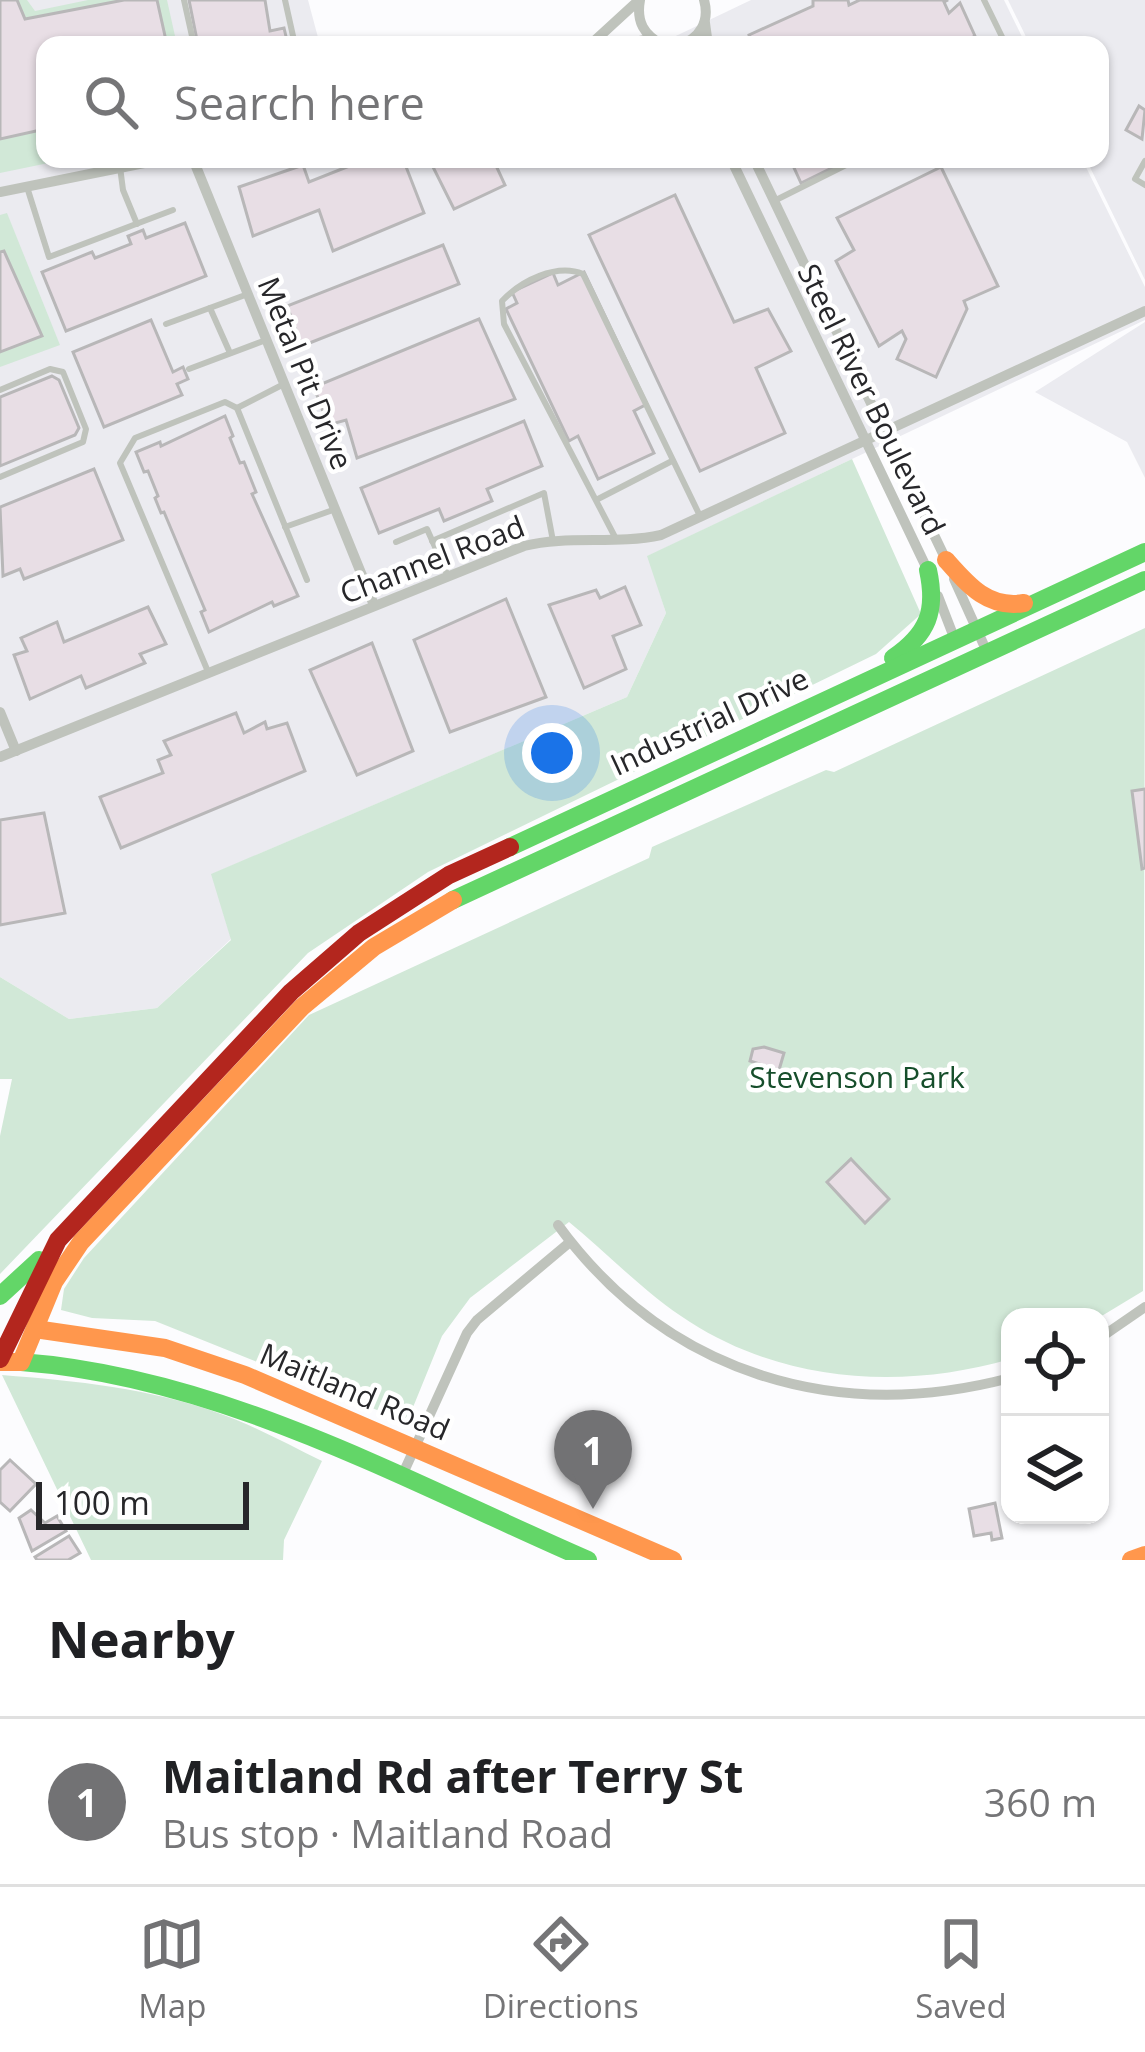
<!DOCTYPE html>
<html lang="en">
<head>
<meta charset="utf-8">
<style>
	:root { --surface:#fff; --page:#f6f6f6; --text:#202124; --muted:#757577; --line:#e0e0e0; --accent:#727274 }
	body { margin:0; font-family:"Open Sans",sans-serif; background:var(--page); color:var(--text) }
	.controls { position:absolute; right:36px; bottom:36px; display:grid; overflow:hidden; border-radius:24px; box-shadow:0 3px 9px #0004 }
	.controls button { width:108px; height:108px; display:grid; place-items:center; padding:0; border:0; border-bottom:3px solid var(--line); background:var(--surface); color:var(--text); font:60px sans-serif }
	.scale { position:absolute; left:36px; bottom:30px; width:213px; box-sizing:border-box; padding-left:12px; border:6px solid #27272a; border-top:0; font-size:33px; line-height:42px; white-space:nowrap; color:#27272a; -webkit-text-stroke:9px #fff; paint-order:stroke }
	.you { position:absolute; left:552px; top:753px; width:42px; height:42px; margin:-30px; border:9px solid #fff; border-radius:50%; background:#1a73e8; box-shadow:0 0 0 18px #1a73e833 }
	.badge { display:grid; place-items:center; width:78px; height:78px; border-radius:50%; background:var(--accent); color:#fff; font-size:39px; font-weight:700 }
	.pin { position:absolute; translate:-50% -99px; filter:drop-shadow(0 3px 6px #0008) }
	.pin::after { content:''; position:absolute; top:63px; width:42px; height:36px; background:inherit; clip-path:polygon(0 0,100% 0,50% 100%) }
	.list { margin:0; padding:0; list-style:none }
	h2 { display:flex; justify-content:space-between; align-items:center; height:156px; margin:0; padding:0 48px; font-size:51px }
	h2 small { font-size:39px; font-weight:400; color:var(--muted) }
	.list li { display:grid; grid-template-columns:78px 1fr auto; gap:36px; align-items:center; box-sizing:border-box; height:168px; padding:0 48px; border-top:3px solid var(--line) }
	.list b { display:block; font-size:45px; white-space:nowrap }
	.list p { margin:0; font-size:39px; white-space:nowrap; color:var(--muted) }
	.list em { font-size:39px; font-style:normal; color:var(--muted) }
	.icon { flex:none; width:66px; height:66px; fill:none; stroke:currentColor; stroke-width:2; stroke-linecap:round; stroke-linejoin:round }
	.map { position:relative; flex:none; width:1145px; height:1560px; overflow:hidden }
	.search { position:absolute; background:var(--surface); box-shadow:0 3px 9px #0004; left:36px; right:36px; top:36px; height:132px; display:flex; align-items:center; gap:30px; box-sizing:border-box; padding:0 42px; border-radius:24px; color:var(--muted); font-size:45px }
	.sheet { height:324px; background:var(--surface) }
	nav { display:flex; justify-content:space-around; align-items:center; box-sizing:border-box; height:168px; border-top:3px solid var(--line); background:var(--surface); font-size:33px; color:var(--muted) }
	nav a { display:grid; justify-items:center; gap:6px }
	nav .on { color:var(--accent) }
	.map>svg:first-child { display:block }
	.built { fill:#ebebf0 }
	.green { fill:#d1e8d7 }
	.building { fill:#e8dee5; stroke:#b8b7b8; stroke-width:3 }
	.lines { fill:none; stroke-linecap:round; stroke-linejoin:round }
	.lane { stroke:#bfc3bc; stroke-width:6 }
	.street { stroke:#bfc3bc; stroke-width:10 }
	.fast { stroke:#63d668; stroke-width:18 }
	.slow { stroke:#ff974d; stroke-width:18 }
	.jam { stroke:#b3261e; stroke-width:18 }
	.labels { text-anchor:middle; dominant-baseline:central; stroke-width:9; stroke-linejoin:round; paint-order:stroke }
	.street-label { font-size:30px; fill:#27272a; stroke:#fff }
	.park-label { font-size:30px; fill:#164e2b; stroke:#fff }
</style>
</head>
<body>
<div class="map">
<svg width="1145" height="1560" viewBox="0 0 1145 1560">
	<rect width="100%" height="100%" fill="#fcfcfe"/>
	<!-- built -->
	<g class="built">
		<path d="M0,0h308l12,45h-275v114h1037l63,128v33l-497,236 18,57 -39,84 -415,177 19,65 -74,69 -88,11 -69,-42z"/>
		<path d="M751,0h253l22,45h-369z"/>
		<path d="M1008,0h137v280l-59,-121h14v-114h-70z"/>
		<path d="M1145,322v156l-18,-36 -92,-50z"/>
	</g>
	<!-- green -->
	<g class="green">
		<path d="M0,0h27l8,11 53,-11h79l10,45h-132v114h23l-68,14z"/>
		<path d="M7,213l53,132 -60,22v-152z"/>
		<path d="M852,459l69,155 -45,40 -448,218 -120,81 -308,321v-138l12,-57h-12v-102l69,42 88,-11 74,-68 -20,-66 416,-177 39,-84 -19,-57z"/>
		<path d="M1145,628l-2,663 -43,26h-90v42c-106,31 -225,24 -320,-37 -43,-27 -81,-67 -121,-100l-99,76 -28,38 -35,86 -252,-101 -63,-3 -31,-8 3,-21 20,-31 225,-243 340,-157 3,-11 174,-77 8,2z"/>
		<path d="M2,1375c74,6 148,13 219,39 34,12 68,31 101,47l-38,79 -1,20h-192z"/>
	</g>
	<!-- building -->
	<g class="building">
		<path d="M0,0h17l8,19 99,-19h33l10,45h-122v84l-45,10z"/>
		<path d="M189,0h76l5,31 14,-3 4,17h-90z"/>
		<path d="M813,0h35l1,5 11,-5h88l-4,2 5,11 11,-10 15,33 -18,9h-214l8,-4 -2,-6 64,-29z"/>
		<path d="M1139,106l6,4 -3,29 -16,-9z"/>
		<path d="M367,159h36l21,54 -91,38 -14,-41 -66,26 -14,-49 64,-22 6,17z"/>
		<path d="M429,159h64l12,26 -51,24z"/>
		<path d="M790,159h60l-49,24z"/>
		<path d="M941,167l57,119 -34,15 3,8 -31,68 -39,-18 9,-20 -4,-8 -23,15 -43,-85 18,-11 -17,-32z"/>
		<path d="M675,195l59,127 34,-13 23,42 -35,17 29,65 -85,38 -111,-236z"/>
		<path d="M185,223l21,53 -140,55 -24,-59 50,-20 3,6 36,-14 -3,-8 15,-6 3,8z"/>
		<path d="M443,245l16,39 -157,62 -15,-40z"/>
		<path d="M4,251l38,85 -42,16v-100z"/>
		<path d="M584,272l63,132 -13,7 20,42 -56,26 -20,-43 -9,5 -63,-132 11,-6 -5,-11 41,-19 5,12z"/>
		<path d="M479,319l36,80 -158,59 -11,-38 -18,5 -14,-38z"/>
		<path d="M151,320l22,52 10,-5 5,12 -11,5 5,11 -78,32 -31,-75z"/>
		<path d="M52,376l7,4 20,48 -4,7 -75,31v-69z"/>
		<path d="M225,416l8,20 -3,2 10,25 4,-1 12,30 -4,2 46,102 -24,10 -2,-4 -63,30 -8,-20 4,-2 -41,-98 -3,1 -6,-15 3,-2 -10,-25 -4,1 -8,-20 24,-10 1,4z"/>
		<path d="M524,421l18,45 -55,23 5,12 -48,20 -5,-12 -60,24 -18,-45z"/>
		<path d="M94,469l29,71 -99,39 -4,-10 -17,7 -3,-69z"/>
		<path d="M625,587l16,38 -28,11 13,33 -42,19 -35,-83 47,-15 4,8z"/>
		<path d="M506,599l40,98 -96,35 -36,-92z"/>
		<path d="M148,607l18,37 -26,10 5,9 -59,25 -5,-12 -51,23 -16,-44 13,-4 -6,-13 36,-16 7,20z"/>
		<path d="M372,643l41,108 -56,24 -47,-105z"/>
		<path d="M236,713l8,20 21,-11 2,7 20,-6 18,48 -184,77 -21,-51 63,-24 -5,-13 13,-5 -7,-14z"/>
		<path d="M1145,789v79l-3,1 -10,-78z"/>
		<path d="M44,813l21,100 -65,12v-105z"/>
		<path d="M764,1047l20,6 -5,17 -29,-9 3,-12z"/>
		<path d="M851,1159l38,40 -24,24 -38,-41z"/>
		<path d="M10,1460l26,24 -26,27 -10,-9v-32z"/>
		<path d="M995,1503l7,35 -10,2 -1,-7 -17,3 -5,-27z"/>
		<path d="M31,1510l14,13 12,-7 9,15 -34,20 -13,-33z"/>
		<path d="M69,1536l11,17 -12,7h-31l-2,-3z"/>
	</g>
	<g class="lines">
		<!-- lane -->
		<g class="lane">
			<path d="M184,0l10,45"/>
			<path d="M285,0l10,45"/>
			<path d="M984,0l22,45"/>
			<path d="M1145,161l-10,18 10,6"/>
			<path d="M120,167l3,23 14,34"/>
			<path d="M27,187l22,70 124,-47"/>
			<path d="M774,201l84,-42"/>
			<path d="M210,308l20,45"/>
			<path d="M166,324l82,-30"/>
			<path d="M189,369l77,-29"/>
			<path d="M284,384l-47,24 70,172"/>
			<path d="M0,390l50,-21 13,3 23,57 -3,13 -83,35"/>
			<path d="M598,499l74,-38"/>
			<path d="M285,527l48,-17"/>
			<path d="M615,537l-111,-213 -2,-23c19,-20 54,-38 81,-27l117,242"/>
			<path d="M432,541l112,-48 9,48"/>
			<path d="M396,542l31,-13 21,47"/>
			<path d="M209,674l-89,-211 15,-25 90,-36 12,6"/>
		</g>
		<!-- street -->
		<g class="street">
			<path d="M640,0c-4,22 4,35 23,45"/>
			<path d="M705,23l3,22"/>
			<path d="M590,45l49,-45"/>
			<path d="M619,45l31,-6"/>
			<path d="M679,45c21,-6 31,-24 25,-45"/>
			<path d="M193,159l181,446"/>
			<path d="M731,159l198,414"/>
			<path d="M754,159l193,403"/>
			<path d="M0,192l164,-33"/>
			<path d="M954,579l33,73"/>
			<path d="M938,596l17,44"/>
			<path d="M0,712l16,39"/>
			<path d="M0,757l524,-211c44,-11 92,-1 137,-11l484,-224"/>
			<path d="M558,1225c109,149 277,199 452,153"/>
			<path d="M1100,1338l45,-31"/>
			<path d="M401,1478l66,-145 10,-13 93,-78"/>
		</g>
		<!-- fast -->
		<g class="fast">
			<path d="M893,658c35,-24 44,-47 35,-88"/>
			<path d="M510,847l635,-295"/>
			<path d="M453,900l692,-320"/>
			<path d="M0,1296l39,-36"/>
			<path d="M21,1362c201,15 385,119 567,198"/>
		</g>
		<!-- slow -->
		<g class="slow">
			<path d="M946,560c22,25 42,49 78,43"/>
			<path d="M35,1329l130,19 80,27 428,185"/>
			<path d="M0,1362h21l33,-80 27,-40 221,-235 72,-60 79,-47"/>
			<path d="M1131,1560l14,-5"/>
		</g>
		<!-- jam -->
		<path class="jam" d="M0,1359l58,-119 233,-248 68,-59 90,-58 61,-28"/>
	</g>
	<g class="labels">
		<!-- street labels -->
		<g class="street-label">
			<text transform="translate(306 373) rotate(68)">Metal Pit Drive</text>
			<text transform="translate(872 399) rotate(64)">Steel River Boulevard</text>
			<text transform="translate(432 559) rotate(-21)">Channel Road</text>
			<text transform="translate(709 721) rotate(-25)">Industrial Drive</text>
			<text transform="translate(355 1391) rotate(23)">Maitland Road</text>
		</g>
		<!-- park labels -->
		<g class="park-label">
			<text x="857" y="1076">Stevenson Park</text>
		</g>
	</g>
</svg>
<div class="controls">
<button><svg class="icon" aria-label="locate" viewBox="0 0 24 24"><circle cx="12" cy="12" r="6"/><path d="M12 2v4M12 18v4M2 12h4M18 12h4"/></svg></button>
<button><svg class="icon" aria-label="layers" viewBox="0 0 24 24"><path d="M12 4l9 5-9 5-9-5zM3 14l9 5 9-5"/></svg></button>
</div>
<div class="scale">100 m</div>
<div class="you"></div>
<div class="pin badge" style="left:593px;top:1509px">1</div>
<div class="search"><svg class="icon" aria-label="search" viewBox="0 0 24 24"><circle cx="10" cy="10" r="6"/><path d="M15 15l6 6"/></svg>Search here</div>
</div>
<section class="sheet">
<h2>Nearby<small></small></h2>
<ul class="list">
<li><span class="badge">1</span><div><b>Maitland Rd after Terry St</b><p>Bus stop · Maitland Road</p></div><em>360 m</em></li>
</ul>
</section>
<nav>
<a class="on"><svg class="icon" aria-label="map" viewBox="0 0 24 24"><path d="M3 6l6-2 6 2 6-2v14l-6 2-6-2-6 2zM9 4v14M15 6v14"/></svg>Map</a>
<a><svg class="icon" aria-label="directions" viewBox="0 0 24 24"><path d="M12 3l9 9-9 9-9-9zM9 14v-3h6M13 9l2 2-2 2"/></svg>Directions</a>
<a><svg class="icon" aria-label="saved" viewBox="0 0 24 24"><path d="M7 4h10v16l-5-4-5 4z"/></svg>Saved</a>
</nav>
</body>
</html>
